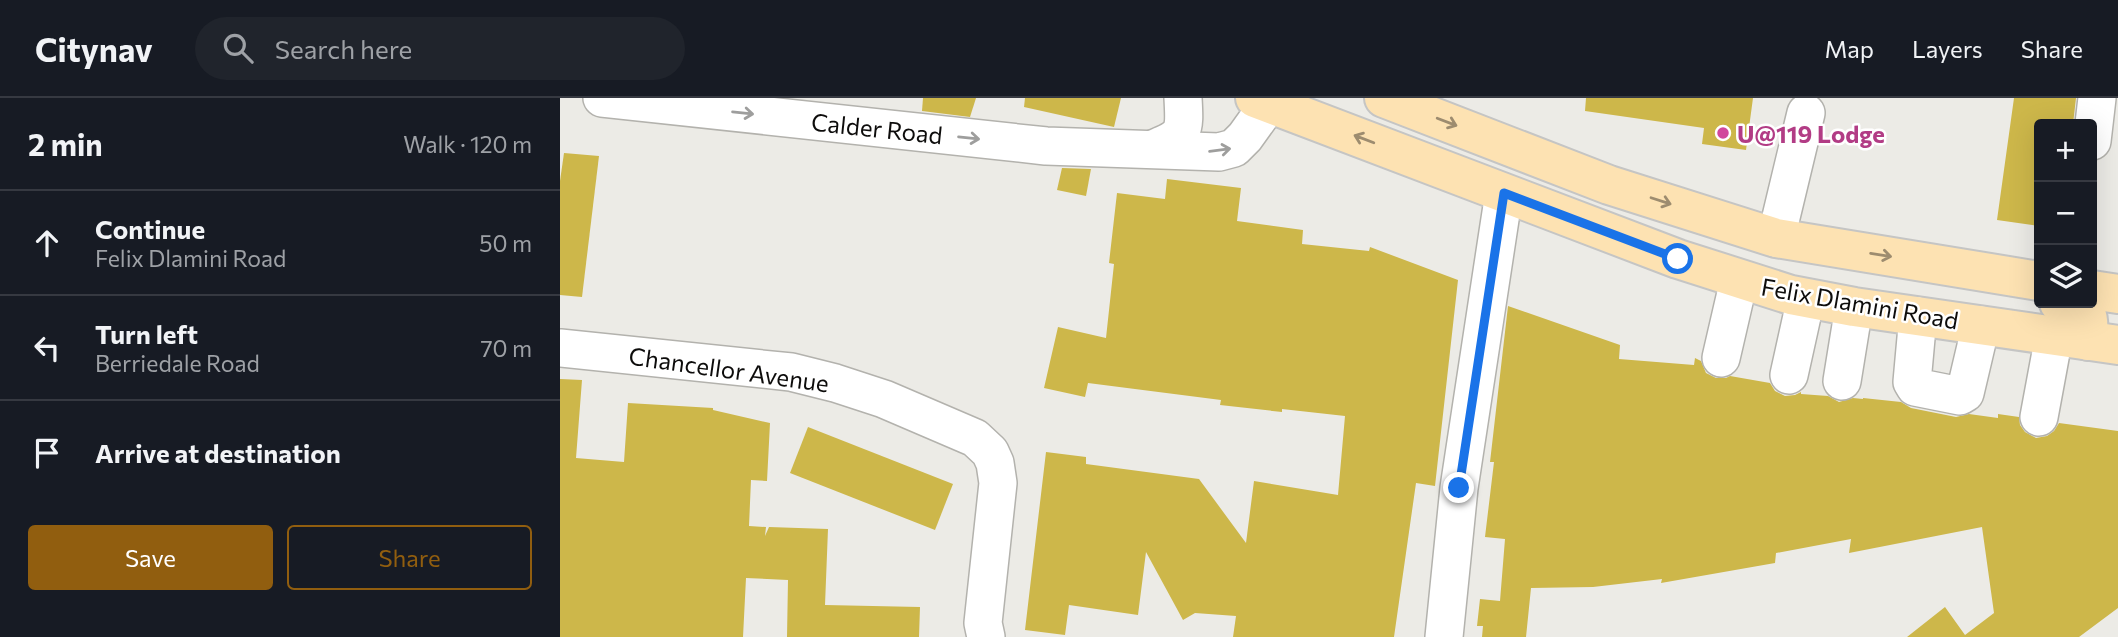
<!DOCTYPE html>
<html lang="en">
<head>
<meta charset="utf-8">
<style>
	:root { --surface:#171b24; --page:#20242c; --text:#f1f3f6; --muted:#9ea1a6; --line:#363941; --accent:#915e0f }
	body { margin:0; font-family:Commissioner,sans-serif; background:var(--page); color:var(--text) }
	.controls { position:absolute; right:21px; top:21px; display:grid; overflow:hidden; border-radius:7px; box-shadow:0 7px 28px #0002 }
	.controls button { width:63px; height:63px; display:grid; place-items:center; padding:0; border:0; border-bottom:2px solid var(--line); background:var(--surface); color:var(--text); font:35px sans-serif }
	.stop { position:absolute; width:21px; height:21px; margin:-16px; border:5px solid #1a73e8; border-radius:50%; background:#fff }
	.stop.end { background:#1a73e8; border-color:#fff; box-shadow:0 2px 7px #0008 }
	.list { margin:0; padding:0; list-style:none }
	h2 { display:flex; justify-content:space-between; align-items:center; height:91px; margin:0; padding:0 28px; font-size:30px }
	h2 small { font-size:23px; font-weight:400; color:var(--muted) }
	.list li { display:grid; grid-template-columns:46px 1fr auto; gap:21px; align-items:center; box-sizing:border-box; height:105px; padding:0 28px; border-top:2px solid var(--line) }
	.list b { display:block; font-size:26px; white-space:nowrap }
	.list p { margin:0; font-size:23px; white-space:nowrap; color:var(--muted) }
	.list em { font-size:23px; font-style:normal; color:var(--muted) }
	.actions { display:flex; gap:14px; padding:21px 28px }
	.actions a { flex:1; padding:16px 0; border:2px solid var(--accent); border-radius:7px; text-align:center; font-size:24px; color:var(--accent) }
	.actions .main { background:var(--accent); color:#fff }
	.icon { flex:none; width:38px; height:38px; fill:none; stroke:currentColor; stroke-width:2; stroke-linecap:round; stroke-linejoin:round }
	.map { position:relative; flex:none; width:1558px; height:539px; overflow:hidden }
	header { display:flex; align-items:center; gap:42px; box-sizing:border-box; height:98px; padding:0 35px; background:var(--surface); border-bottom:2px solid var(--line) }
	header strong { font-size:33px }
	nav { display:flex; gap:38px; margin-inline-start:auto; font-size:24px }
	.search { width:490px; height:63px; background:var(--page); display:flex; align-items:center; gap:18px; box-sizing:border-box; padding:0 24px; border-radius:38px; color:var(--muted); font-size:26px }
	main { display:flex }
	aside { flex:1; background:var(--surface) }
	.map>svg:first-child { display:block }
	.building { fill:#cdb74a }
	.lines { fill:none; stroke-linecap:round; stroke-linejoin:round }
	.minor-casing { stroke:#b3b2ad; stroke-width:40 }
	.major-casing { stroke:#c5c5c4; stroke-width:42 }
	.minor { stroke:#fff; stroke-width:37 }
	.major { stroke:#fde2b2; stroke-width:38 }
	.oneway { stroke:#9e9e9d }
	.oneway2 { stroke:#9d8c6f }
	.route { stroke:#1a73e8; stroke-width:9 }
	.hotel-dot { fill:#d1479c; stroke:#fff; stroke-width:2.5 }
	.labels { text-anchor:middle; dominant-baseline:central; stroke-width:5; stroke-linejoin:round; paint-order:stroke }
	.street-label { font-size:24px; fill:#0d0c0b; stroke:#fff }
	.hotel-label { font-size:24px; font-weight:bold; fill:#b23c85; stroke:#fff; text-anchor:start }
</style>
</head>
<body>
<header>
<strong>Citynav</strong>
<div class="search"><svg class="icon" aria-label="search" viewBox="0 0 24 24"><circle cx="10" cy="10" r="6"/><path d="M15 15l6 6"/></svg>Search here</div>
<nav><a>Map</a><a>Layers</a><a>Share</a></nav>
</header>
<main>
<aside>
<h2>2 min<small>Walk · 120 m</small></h2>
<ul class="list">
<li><svg class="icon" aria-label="ahead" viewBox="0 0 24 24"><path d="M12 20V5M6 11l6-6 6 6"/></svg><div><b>Continue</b><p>Felix Dlamini Road</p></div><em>50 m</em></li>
<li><svg class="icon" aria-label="left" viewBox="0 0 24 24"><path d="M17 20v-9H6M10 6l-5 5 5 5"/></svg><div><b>Turn left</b><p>Berriedale Road</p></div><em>70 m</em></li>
<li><svg class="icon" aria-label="arrive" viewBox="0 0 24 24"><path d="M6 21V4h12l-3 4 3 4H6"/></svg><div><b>Arrive at destination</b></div></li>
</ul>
<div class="actions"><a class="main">Save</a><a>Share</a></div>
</aside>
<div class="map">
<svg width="1558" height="539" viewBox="0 0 1558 539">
	<rect width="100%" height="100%" fill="#ecebe6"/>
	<!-- building -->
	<g class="building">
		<path d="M363,0h53l-6,19 -48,-6z"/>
		<path d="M465,0h96l-7,29 -90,-20z"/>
		<path d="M1026,0h167l-7,52 -44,-6 2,-16 -119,-17z"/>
		<path d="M1454,0h62l-3,26h-34v102l-42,-6z"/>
		<path d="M4,55l35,3 -17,141 -22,-2v-114z"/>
		<path d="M502,70l29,1 -5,27 -29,-6z"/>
		<path d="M607,81l74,9 -4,33 66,9 -1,14 67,7 1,-4 88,33 -23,206 -19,-3 -22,154h-161l3,-21 -41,-3 -12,7 -37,-68 -8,63 -69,-10 -4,30 -40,-5 21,-178 40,5v7l113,15 47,64 8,-62 84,14 7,-79 -63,-7v3l-62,-7 1,-5 -133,-17 -3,14 -41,-9 14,-61 48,11 8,-74 -5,-1 8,-70 48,6z"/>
		<path d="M948,208l112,39 -1,14 75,6 1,-7 6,3 5,12 10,5h10l4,-2 40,7 5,8 10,5 10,-1 6,-3v2l27,2 11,6 14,-4 10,1v-1l38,4 10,6 45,9 13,-3 29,4v-4l21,3 1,8 5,7 11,6 11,-2 7,-5 5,-8 59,8v177l-39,29h-172l38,-30 20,28 29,-22 -12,-86 -133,26 2,-14 -75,14 -1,10 -114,20 1,-4 -69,8 -62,1 -5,49h-44l1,-11h-6l3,-27 20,2 5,-62 -20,-2 9,-75h-4z"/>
		<path d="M0,281l22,1 -6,78 48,4 4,-59 85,5v2l57,13 -3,58 -16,-1 -2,46 17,1 -1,9 4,-9 59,2 -3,76 95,2 -1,30h-132l1,-57 -42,-2 -3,59h-183z"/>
		<path d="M248,329l145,57 -18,46 -145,-57z"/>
	</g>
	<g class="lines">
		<defs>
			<g id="minor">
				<path d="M42,0l444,48 173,6 15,-4 11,-11 28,-39"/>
				<path d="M1532,43l5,-43"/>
				<path d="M593,51c32,-13 32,-16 30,-51"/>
				<path d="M1216,140l30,-125"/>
				<path d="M1358,218l-6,66 3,5 45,9 5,-3 16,-68"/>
				<path d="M0,250l231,24 44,11 49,16 91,39 15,14 5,11 3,20 -15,140 3,14"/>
				<path d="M1161,260l18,-78"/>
				<path d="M1229,277l17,-77"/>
				<path d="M1282,283l12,-74"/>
				<path d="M1479,319l15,-81"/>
				<path d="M884,539l15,-149 45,-295"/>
			</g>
			<g id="major">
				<path d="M695,0l423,161 113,36 63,12 264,38"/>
				<path d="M824,0l225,87 167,53 263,43"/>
				<path d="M1532,192l26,4"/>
				<path d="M1499,205c31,3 30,9 29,38"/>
			</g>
		</defs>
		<!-- minor casing -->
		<use href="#minor" class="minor-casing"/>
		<!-- major casing -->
		<use href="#major" class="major-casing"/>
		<!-- minor -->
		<use href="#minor" class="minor"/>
		<!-- major -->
		<use href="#major" class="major"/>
	</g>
	<!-- one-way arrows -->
	<defs><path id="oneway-shaft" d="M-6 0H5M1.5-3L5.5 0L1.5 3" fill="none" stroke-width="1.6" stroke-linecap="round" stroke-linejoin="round" transform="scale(1.75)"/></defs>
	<g class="oneway">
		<use href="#oneway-shaft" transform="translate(183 15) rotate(6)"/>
		<use href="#oneway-shaft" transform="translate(409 40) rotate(6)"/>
		<use href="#oneway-shaft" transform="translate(660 52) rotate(-7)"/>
	</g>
	<g class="oneway2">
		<use href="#oneway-shaft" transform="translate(887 24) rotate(21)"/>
		<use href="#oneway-shaft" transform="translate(804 41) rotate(-159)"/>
		<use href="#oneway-shaft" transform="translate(1101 103) rotate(18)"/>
		<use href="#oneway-shaft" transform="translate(1321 157) rotate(9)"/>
	</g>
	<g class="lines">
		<!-- route -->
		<path class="route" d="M899,390l45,-295 174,66"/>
	</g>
	<!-- markers -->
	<circle class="hotel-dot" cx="1163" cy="35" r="7"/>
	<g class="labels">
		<!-- street labels -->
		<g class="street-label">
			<text transform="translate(317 30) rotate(6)">Calder Road</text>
			<text transform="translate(1300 205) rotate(10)">Felix Dlamini Road</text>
			<text transform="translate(169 271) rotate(8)">Chancellor Avenue</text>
		</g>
		<!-- hotel labels -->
		<g class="hotel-label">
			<text x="1177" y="35">U@119 Lodge</text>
		</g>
	</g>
</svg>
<div class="controls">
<button>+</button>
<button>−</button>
<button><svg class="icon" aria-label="layers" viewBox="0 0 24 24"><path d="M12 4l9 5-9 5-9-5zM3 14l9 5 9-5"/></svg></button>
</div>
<div class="stop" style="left:1118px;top:161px"></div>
<div class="stop end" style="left:899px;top:390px"></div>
</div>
</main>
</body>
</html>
